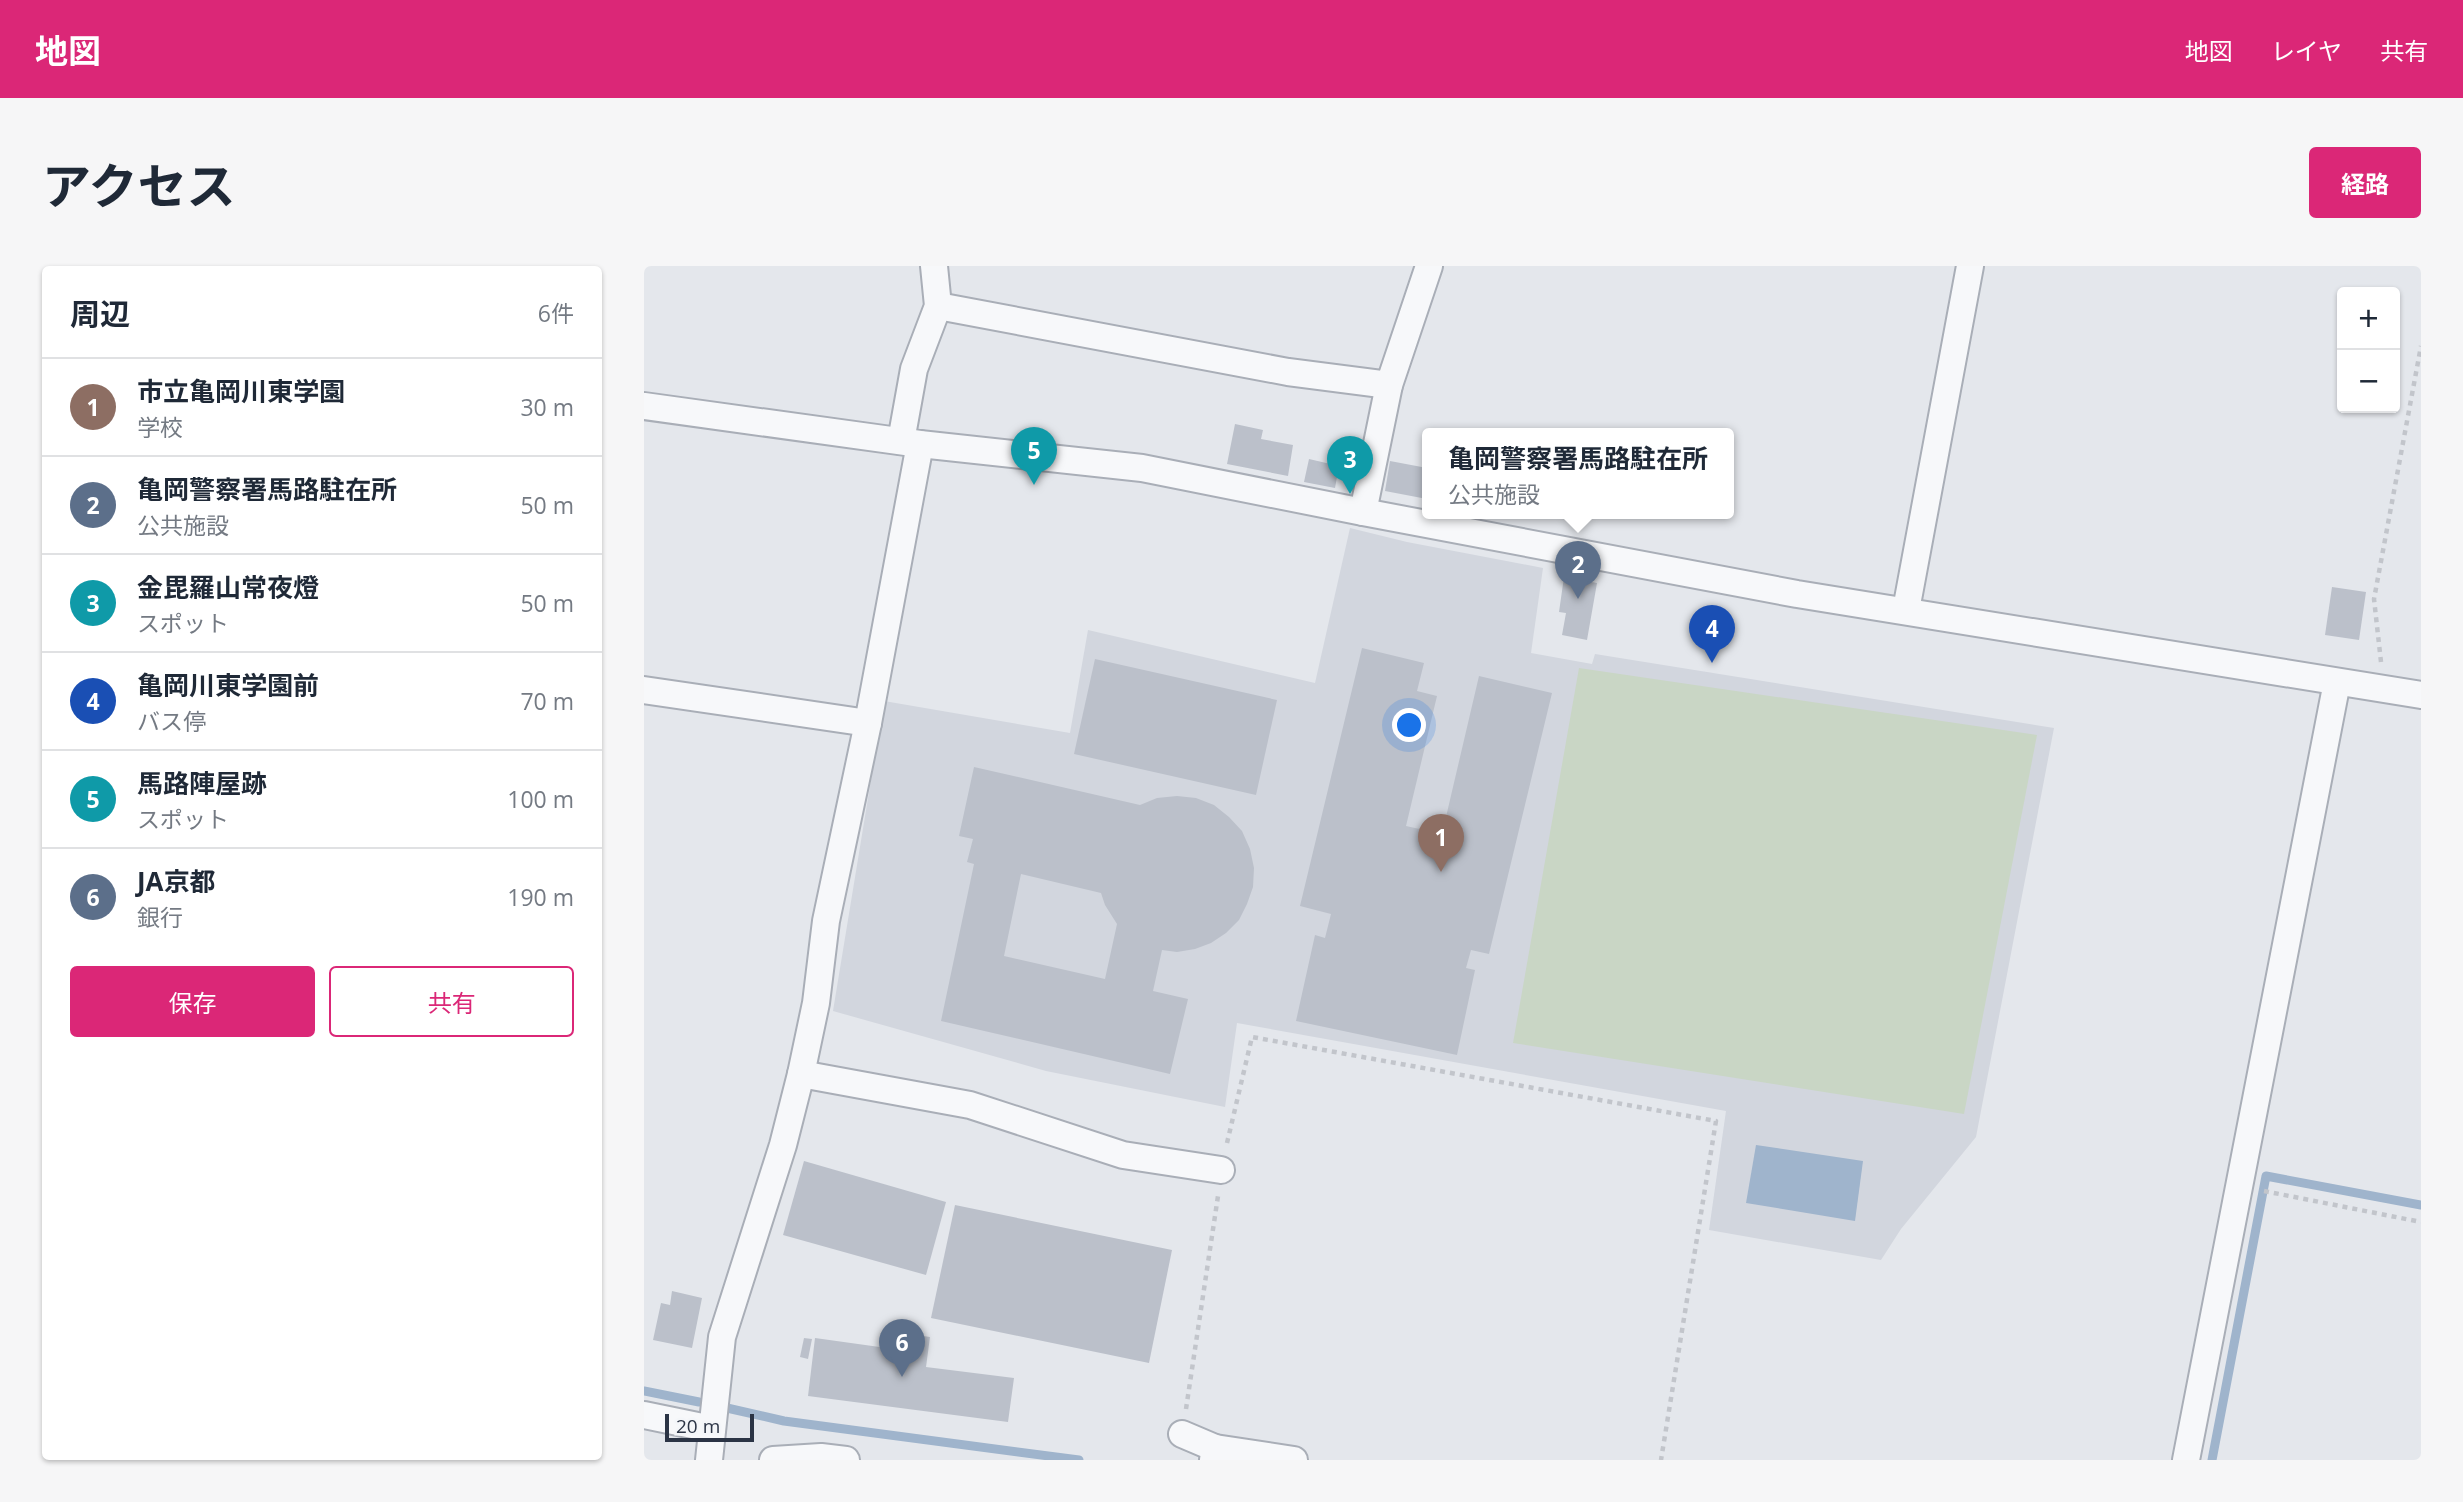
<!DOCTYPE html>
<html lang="ja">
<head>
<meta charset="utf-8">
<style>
	:root { --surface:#fff; --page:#f6f6f7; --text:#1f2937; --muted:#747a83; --line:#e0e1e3; --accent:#db2777 }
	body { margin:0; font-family:"Open Sans","Noto Sans JP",sans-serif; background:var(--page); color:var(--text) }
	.controls { position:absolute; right:21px; top:21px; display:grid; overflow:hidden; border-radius:7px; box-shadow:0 2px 5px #0004 }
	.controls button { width:63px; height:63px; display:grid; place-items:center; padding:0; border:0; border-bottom:2px solid var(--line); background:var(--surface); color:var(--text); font:35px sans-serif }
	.scale { position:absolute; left:21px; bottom:18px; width:89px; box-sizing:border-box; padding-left:7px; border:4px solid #2b3445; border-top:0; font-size:19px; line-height:24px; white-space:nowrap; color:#2b3445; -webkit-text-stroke:5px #f4f6f9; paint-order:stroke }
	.you { position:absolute; left:766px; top:460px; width:24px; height:24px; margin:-18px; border:5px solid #fff; border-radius:50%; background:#1a73e8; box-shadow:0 0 0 10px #1a73e833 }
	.badge { display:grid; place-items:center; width:46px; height:46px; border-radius:50%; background:var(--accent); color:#fff; font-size:23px; font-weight:700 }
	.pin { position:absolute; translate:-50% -58px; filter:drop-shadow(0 2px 4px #0008) }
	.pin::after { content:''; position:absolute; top:37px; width:24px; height:21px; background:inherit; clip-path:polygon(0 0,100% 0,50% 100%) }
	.popup { position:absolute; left:778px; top:162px; width:312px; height:91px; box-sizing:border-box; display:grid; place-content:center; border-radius:7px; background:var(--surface); filter:drop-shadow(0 2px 5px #0005); font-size:23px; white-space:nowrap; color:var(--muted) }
	.popup b { font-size:26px; color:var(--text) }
	.popup::after { content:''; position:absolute; left:50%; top:100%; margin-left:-14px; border:14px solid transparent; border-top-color:var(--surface) }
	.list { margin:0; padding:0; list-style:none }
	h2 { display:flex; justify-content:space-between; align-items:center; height:91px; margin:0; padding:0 28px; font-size:30px }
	h2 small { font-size:23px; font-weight:400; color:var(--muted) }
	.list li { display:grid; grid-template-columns:46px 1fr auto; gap:21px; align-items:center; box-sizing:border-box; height:98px; padding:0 28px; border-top:2px solid var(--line) }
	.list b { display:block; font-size:26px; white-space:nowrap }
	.list p { margin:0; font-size:23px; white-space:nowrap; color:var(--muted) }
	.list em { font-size:23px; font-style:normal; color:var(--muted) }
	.actions { display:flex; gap:14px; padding:21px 28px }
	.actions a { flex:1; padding:16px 0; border:2px solid var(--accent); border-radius:7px; text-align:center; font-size:24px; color:var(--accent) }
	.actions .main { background:var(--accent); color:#fff }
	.map { position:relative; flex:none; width:1777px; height:1194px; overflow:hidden; border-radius:7px }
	header { display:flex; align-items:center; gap:42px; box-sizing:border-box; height:98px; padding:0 35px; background:var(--accent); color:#fff }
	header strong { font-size:33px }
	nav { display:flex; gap:38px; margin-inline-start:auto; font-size:24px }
	.intro { display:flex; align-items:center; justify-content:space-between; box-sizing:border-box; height:168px; padding:0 42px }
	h1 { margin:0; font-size:49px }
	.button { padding:18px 32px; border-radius:7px; background:var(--accent); color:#fff; font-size:24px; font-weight:700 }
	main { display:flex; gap:42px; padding:0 42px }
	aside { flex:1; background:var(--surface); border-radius:7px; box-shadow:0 2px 5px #0004 }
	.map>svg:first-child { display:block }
	.built { fill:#d2d6de }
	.green { fill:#c9d6c5 }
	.water { fill:#9fb4cc }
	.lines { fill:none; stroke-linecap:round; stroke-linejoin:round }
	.stream { stroke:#9fb4cc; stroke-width:9 }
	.building { fill:#bbc0ca; fill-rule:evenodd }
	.minor-casing { stroke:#a9aeb7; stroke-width:30 }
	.path { stroke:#c2c5cb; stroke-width:4.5; stroke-dasharray:5 5; stroke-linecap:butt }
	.minor { stroke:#f7f8fa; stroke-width:26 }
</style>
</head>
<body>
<header>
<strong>地図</strong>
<nav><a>地図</a><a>レイヤ</a><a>共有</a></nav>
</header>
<div class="intro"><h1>アクセス</h1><a class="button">経路</a></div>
<main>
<aside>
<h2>周辺<small>6件</small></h2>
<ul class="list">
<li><span class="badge" style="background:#8d6e63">1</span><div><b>市立亀岡川東学園</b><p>学校</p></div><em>30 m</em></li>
<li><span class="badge" style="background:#5c6f8a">2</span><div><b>亀岡警察署馬路駐在所</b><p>公共施設</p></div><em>50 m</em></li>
<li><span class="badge" style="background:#0f9aa8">3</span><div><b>金毘羅山常夜燈</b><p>スポット</p></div><em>50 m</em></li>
<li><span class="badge" style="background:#1a4fb4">4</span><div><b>亀岡川東学園前</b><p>バス停</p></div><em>70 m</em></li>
<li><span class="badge" style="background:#0f9aa8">5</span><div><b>馬路陣屋跡</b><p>スポット</p></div><em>100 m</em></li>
<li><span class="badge" style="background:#5c6f8a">6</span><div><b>JA京都</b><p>銀行</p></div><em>190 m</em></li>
</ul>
<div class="actions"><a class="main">保存</a><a>共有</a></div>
</aside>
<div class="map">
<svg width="1777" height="1194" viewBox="0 0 1777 1194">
	<rect width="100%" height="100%" fill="#e4e7ec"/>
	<!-- built -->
	<path class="built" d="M706,262l57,14 136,26 -12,85 61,11 3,-10 459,74 -78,409 -75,92 -20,31 -172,-30 17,-119 -489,-88 -12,84 -179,-36 -213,-60 51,-310 186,32 18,-103 227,53z"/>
	<!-- green -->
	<path class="green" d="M935,402l458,67 -73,379 -451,-71z"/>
	<!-- water -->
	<path class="water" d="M1112,879l107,16 -8,60 -109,-18z"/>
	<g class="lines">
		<!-- stream -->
		<g class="stream">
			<path d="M0,1125l55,11"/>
			<path d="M83,1142l57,13 295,39"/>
			<path d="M1568,1194l54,-284 155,29"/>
		</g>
	</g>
	<!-- building -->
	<g class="building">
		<path d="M591,158l28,6 -2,9 32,6 -5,31 -61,-12z"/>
		<path d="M665,193l30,7 -4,22 -31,-6z"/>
		<path d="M746,195l37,7v31l-42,-8z"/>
		<path d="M920,311l33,6 -10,57 -25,-5 4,-22 -7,-1z"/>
		<path d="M1688,321l34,5 -7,48 -34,-5z"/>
		<path d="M718,382l62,15 -7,28 20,5 -31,130 36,8 37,-158 73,17 -63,261 -18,-4 -5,18 9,2 -18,85 -161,-34 19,-86 10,3 6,-24 -31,-8z"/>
		<path d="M451,393l182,41 -21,95 -182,-41z"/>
		<path d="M330,501l166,38 17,-7 20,-2 19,2 18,7 15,12 13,14 8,18 4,19 -1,19 -6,17 -8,16 -13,13 -15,10 -16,6 -18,3 -15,-2 -9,41 35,8 -18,75 -229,-53 33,-157 -7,-2 6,-23 -14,-3zM377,608l80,19 4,12 12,19 -12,55 -101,-23z"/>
		<path d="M160,895l142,41 -20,73 -143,-40z"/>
		<path d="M311,939l217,45 -23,113 -218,-45z"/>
		<path d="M28,1025l30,7 -10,50 -39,-8 8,-37 9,2z"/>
		<path d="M259,1067l27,4 -4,30 88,11 -6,44 -200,-26 7,-58 86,12z"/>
		<path d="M160,1072l8,1 -4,20 -8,-2z"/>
	</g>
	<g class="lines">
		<defs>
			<g id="minor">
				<path d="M294,40l350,66 101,13"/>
				<path d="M0,140l276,38 222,24 221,44 434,82 624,101"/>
				<path d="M257,175l13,-72 24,-63 -4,-40"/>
				<path d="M719,246l26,-127 40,-119"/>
				<path d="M1262,344l64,-344"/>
				<path d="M0,424l224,33"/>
				<path d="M157,808l169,31 153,50 98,15"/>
				<path d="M0,1149l68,14"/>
				<path d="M538,1168l33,14 -2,12"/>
				<path d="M571,1182l79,12"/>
				<path d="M65,1194l13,-123 61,-192 18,-71 15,-71 10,-82 42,-198 52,-279"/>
				<path d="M129,1194l48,-3 25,3"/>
				<path d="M1542,1194l151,-778"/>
			</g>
		</defs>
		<!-- minor casing -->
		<use href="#minor" class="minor-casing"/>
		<!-- path -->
		<g class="path">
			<path d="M1737,396l-7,-63 47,-253"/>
			<path d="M583,877l25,-106 464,84 -55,339"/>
			<path d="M1620,925l157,31"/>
			<path d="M542,1143l32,-213"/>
		</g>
		<!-- minor -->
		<use href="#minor" class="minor"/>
	</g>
</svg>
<div class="controls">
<button>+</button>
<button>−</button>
</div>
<div class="scale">20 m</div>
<div class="you"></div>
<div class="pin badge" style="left:797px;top:606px;background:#8d6e63">1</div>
<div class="pin badge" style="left:934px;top:333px;background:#5c6f8a">2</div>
<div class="popup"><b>亀岡警察署馬路駐在所</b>公共施設</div>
<div class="pin badge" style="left:706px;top:228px;background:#0f9aa8">3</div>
<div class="pin badge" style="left:1068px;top:397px;background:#1a4fb4">4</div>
<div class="pin badge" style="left:390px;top:219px;background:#0f9aa8">5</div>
<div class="pin badge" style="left:258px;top:1111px;background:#5c6f8a">6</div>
</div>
</main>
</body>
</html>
